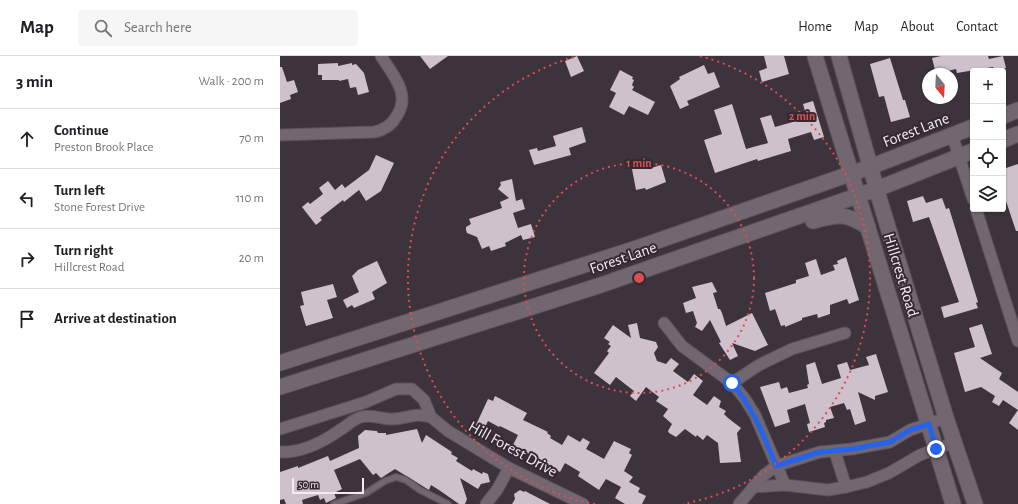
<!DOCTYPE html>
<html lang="en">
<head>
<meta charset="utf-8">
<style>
	:root { --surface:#fff; --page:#f6f6f6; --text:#202124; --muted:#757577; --line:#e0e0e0 }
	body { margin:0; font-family:"Alegreya Sans",sans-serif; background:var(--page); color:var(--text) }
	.controls { position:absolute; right:12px; top:12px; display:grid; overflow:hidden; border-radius:4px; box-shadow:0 1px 3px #0004 }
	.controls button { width:36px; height:36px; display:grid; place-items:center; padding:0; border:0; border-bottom:1px solid var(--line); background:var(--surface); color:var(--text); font:20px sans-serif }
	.compass { position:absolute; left:642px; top:12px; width:36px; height:36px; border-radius:50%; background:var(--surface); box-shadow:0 1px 3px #0004; rotate:162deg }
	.scale { position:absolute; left:12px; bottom:10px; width:72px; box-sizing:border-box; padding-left:4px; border:2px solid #f2ebf1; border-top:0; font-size:11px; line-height:14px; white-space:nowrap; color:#f2ebf1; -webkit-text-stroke:3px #332932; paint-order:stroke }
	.stop { position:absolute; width:12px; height:12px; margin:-9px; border:3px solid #2563eb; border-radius:50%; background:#fff }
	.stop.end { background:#2563eb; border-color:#fff; box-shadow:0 1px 4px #0008 }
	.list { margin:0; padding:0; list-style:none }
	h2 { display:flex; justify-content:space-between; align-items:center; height:52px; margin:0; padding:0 16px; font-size:17px }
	h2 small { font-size:13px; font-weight:400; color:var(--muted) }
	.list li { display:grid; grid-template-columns:26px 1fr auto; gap:12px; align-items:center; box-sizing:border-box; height:60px; padding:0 16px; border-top:1px solid var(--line) }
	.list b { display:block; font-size:15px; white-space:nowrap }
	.list p { margin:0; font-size:13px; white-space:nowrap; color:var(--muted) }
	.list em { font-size:13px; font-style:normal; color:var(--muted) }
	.icon { flex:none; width:22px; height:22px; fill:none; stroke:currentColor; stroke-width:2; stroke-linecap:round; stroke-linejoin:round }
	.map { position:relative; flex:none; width:738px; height:448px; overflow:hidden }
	header { display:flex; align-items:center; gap:24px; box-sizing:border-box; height:56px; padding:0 20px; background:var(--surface); border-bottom:1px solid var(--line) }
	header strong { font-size:19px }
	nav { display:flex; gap:22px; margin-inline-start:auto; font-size:14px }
	.search { width:280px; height:36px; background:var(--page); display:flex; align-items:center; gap:10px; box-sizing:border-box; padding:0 14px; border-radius:4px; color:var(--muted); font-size:15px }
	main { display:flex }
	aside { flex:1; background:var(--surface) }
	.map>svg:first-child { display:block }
	.building { fill:#cec1cc }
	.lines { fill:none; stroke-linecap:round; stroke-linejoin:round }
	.service-casing { stroke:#5a5159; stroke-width:8 }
	.minor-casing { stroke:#5a5159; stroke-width:13 }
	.secondary-casing { stroke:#5a5159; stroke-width:17 }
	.service { stroke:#726671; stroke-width:5.5 }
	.minor { stroke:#726671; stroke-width:11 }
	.secondary { stroke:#726671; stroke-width:15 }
	.route { stroke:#2563eb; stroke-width:5 }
	.ring { fill:none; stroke:#dc4f50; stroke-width:2; stroke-dasharray:2 4 }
	.labels { text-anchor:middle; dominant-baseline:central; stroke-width:4; stroke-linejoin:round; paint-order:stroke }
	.street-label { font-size:16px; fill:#f2ebf1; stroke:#332932 }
	.centre { fill:#dc4f50; stroke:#332932; stroke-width:2 }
	.ring-label { font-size:12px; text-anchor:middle; font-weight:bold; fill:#dc4f50; stroke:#332932; stroke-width:4; stroke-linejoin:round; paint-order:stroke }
</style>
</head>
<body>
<header>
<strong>Map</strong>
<div class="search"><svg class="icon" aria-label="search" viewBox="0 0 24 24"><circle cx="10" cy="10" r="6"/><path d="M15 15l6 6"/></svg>Search here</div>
<nav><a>Home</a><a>Map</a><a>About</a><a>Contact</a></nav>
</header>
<main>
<aside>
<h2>3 min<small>Walk · 200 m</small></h2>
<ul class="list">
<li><svg class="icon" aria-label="ahead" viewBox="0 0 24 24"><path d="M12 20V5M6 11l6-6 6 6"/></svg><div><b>Continue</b><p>Preston Brook Place</p></div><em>70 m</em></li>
<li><svg class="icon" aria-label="left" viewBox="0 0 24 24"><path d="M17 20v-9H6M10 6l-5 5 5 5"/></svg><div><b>Turn left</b><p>Stone Forest Drive</p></div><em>110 m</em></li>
<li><svg class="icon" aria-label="right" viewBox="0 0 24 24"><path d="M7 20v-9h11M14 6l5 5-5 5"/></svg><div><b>Turn right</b><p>Hillcrest Road</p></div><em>20 m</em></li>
<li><svg class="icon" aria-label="arrive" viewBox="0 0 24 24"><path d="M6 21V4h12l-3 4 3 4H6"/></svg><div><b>Arrive at destination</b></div></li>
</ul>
</aside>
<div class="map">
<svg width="738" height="448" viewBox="0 0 738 448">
	<rect width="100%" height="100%" fill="#3d333c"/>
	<!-- building -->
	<g class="building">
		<path d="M140,0h28l-18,13z"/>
		<path d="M297,0l7,15 -13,6 -6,-16z"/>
		<path d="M484,0h20l5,18 -27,8 -3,-11 8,-3z"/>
		<path d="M661,0h47l1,3 14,-3 3,12 -12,3 -1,-4 -36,6 -1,-4 -20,5 -4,-16z"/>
		<path d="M610,2l13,42h2l5,17 -19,5 -7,-26 -5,1 -9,-33z"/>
		<path d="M58,7v3l14,-3v2l4,-1 8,9 5,19 -11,3 -2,-8 -6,1 -2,-9 -9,2v-1h-17v-5h-4v-11z"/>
		<path d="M424,9l4,9 6,-2 6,15 -33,14 2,4 -9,4 -10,-23 10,-7 -1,-2z"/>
		<path d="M0,11h2l5,15 7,-2 4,12 -8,3 1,4 -11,4z"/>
		<path d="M340,14l13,7 -1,2 2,1 -2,5 2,2 -2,3 23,12 -7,13 -19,-9 -5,9 -15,-8 7,-14 -6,-3z"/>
		<path d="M533,45l11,36 -10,3 -3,-8 -23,7 3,12 -33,10 -1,-2 -42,14 -11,-33 18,-6 -8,-24 18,-6 14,45 22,-6 -8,-25 11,-3 4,12 32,-9 -4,-14z"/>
		<path d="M302,71l4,15 -17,6 2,7 -37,10 -5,-15 8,-2 1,3 18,-5 -3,-10z"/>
		<path d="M96,99l18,8 -13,28 -15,10 -7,-11 -15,12 -1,-2 -23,18 2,2 -6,5 -14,-18 6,-5 2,2 13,-10 -4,-6 9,-7 7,9 7,-6 3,4 24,-18z"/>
		<path d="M366,108l2,5 13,-4 5,17 -20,8 -1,-2 -9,2 -4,-21z"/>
		<path d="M738,108v67h-2l-12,-36 -1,-26z"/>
		<path d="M232,123l4,22 6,-2 3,10 -12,4 5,15 13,-4 4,13 -12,3 -2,-5 -16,8 1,3 -15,5 -2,-5 -7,3 -5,-12 -10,-4 -1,-3v-3l5,-3 -2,-5 33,-11 -2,-6 9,-4 -11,-9 3,-4 -1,-3z"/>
		<path d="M643,140l3,7 16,-5 4,11 3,-1 29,94 -2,1 2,5 -34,10 -3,-11 18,-5 -30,-85 -16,5 -6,-21z"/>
		<path d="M566,201l13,43 -10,4 -2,-5 -17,6v9l-12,4 -1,-4 -15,4v2l-17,7v-2l-4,1 -6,-17 -5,2 -5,-18 31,-10v-3l13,-4 -4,-13 11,-4 5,16 14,-5 -2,-5 5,-1 -1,-3z"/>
		<path d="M97,205l10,22 -15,9 3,7 -21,9 -2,-3 -5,3 -4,-8 16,-8 -7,-16 6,-6z"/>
		<path d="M432,226l5,10 -4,1 5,16h2l2,4 4,13 26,-13 16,32 -13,6 -23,-8 6,13 -8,4 -11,-17 2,-1 -11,-22 -8,11 -7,-4 2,-4 -4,-12 -7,2 -3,-10 13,-5 -4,-11z"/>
		<path d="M53,228l4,13 -10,3 6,18 -27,8 -6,-20 4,-1 -3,-13z"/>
		<path d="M357,267l3,15 16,4 2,5 -4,6 3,8 9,3 5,-6 8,6 -6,7 15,11 6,-8 9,7 -10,14 14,10 7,-9 7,5 -2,6 7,4 -2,3 4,4 13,10 -4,5 4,29 -21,1 -2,-20 -11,-8 -4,5 -6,-5 -1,2 -11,-8 -9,8 -7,-4 -1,-2 4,-7 -9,-8 5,-7 -12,-8 3,-4 -13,-10 -10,14 -6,-5 4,-5 -18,-14 -6,8 -16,-12 15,-20 -2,-2 4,-5 -3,-2 2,-2 -6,-4 9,-13 18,13 -3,-13z"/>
		<path d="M702,268l10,30 -12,4 22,15 -3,6 19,13v38l-9,-7 9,-13 -15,-10 -4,6 -7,-4 3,-6 -14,-9 -16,5 -11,-39 21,-6 -6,-19z"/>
		<path d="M596,298l12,38 -13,4v4l-17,-8 8,29 -11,4 -5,-16 -3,1 -3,-7 -14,4 4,11 -8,2v2l-2,1 1,4 -16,5 -2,-8 3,-1 -5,-19 -18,6 3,12 -15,5 -15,-40 19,-5 2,7 6,-2 2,6 19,-5 -1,-3 2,-1 -3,-19 9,-3 7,22 19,-6 -4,-13 10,-3 3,8 19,-5 -3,-8z"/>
		<path d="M215,340l32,17 -4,7 25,12 -1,1 4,3 -1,2 12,7 6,-10 12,7 3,-4 7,4 -4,7 18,10 10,-18 17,8 -2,4 3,2 -8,16 9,6 -4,5 11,6 -2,4 8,4 -4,8h-17l-10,-6 6,-11 -15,-8 -7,11 -21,-14 2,-4 -15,-9 -5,9 -31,-17 -16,-10 5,-10 -18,-9 -1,1 -11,-6 -5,10 -8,-4 13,-28 5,2z"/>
		<path d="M137,373l5,14 4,-8 26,17 -1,2 7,4 -2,3 16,10 1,-2 9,5 1,-2 5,2 2,8 -9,2 -3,5 -18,-11 7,21 -2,5h-6l-20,-14 -8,-5 -2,5 -34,-21 -14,9 -5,-5 -3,2 -13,-16 -26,11 8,19 -8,4 2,5 -10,5 -2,-5 -4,2 -2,-5 -16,5 1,4h-17l-2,-5 -4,1v-28l18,-6v2l30,-12 2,5 29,-13 -1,-12 7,-6 12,1 1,2h8v2z"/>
		<path d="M240,434l4,2 1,-1 25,13h-38l3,-5 -1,-5z"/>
	</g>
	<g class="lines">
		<defs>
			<path id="service" d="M54,448l32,-11 19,-12 11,-4 10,3 14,10 28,14"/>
			<g id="minor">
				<path d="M0,79l94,-3c10,-2 17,-6 22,-15 16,-22 -3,-42 -15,-61"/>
				<path d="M672,79l21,64"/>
				<path d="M696,153l42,132"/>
				<path d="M384,267l18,23 50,37 13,16 10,16 30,70"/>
				<path d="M452,327l27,-18 33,-16 53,-16"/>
				<path d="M0,373l86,-27 30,-13h16l12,11 7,17 17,14 61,37 74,36"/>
				<path d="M0,396c21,1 43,-10 60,-22 7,-4 13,-11 21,-13 10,-3 21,2 31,2 16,0 21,-7 39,-2"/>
				<path d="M555,396l11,35"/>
				<path d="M473,431l32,-2 43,5 18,-3 21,-5 22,-9 31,-18 35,-13"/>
				<path d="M206,448l11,-14 12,-22"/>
				<path d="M459,448l25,-29 12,-9 44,-14 32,-3 38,-7 20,-12 36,-12"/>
			</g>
			<g id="secondary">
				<path d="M535,0l138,448"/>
				<path d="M559,0l41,145 66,217 29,86"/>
				<path d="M723,60l15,-6"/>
				<path d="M723,84l15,-6"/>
				<path d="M533,165c25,-7 33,-8 55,6"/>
				<path d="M0,307l357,-115 233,-81 103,-40"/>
				<path d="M0,331l321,-102 276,-96 96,-38"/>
			</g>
		</defs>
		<!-- service casing -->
		<use href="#service" class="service-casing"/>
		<!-- minor casing -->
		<use href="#minor" class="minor-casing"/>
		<!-- secondary casing -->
		<use href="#secondary" class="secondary-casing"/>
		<!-- service -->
		<use href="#service" class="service"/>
		<!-- minor -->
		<use href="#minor" class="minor"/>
		<!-- secondary -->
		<use href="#secondary" class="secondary"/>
	</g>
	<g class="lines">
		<!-- route -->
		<path class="route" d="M452,327c21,25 32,53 44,83l44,-14 32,-3 38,-7 20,-12 19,-6 7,25"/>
	</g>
	<!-- distance rings -->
	<g class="ring">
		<circle cx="359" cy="222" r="115"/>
		<path d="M315 448A230 230 0 0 1 298 0M420 0A230 230 0 0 1 403 448"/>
	</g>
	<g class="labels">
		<!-- street labels -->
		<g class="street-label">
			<text transform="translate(636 74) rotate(-21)">Forest Lane</text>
			<text transform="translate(343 202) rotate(-19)">Forest Lane</text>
			<text transform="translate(621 219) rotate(73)">Hillcrest Road</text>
			<text transform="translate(233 393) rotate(29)">Hill Forest Drive</text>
		</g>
	</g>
	<circle cx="359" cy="222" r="6" class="centre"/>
	<g class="ring-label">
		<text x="522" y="64">2 min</text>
		<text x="359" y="111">1 min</text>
	</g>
</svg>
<div class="controls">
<button>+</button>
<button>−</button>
<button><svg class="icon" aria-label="locate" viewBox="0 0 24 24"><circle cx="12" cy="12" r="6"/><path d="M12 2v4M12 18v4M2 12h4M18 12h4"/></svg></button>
<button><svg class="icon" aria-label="layers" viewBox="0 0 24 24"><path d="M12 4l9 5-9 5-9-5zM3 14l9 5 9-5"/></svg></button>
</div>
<svg class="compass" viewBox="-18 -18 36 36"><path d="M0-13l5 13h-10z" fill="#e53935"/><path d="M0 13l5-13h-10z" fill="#757577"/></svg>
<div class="scale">50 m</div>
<div class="stop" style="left:452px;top:327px"></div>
<div class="stop end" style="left:656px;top:393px"></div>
</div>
</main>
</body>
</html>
